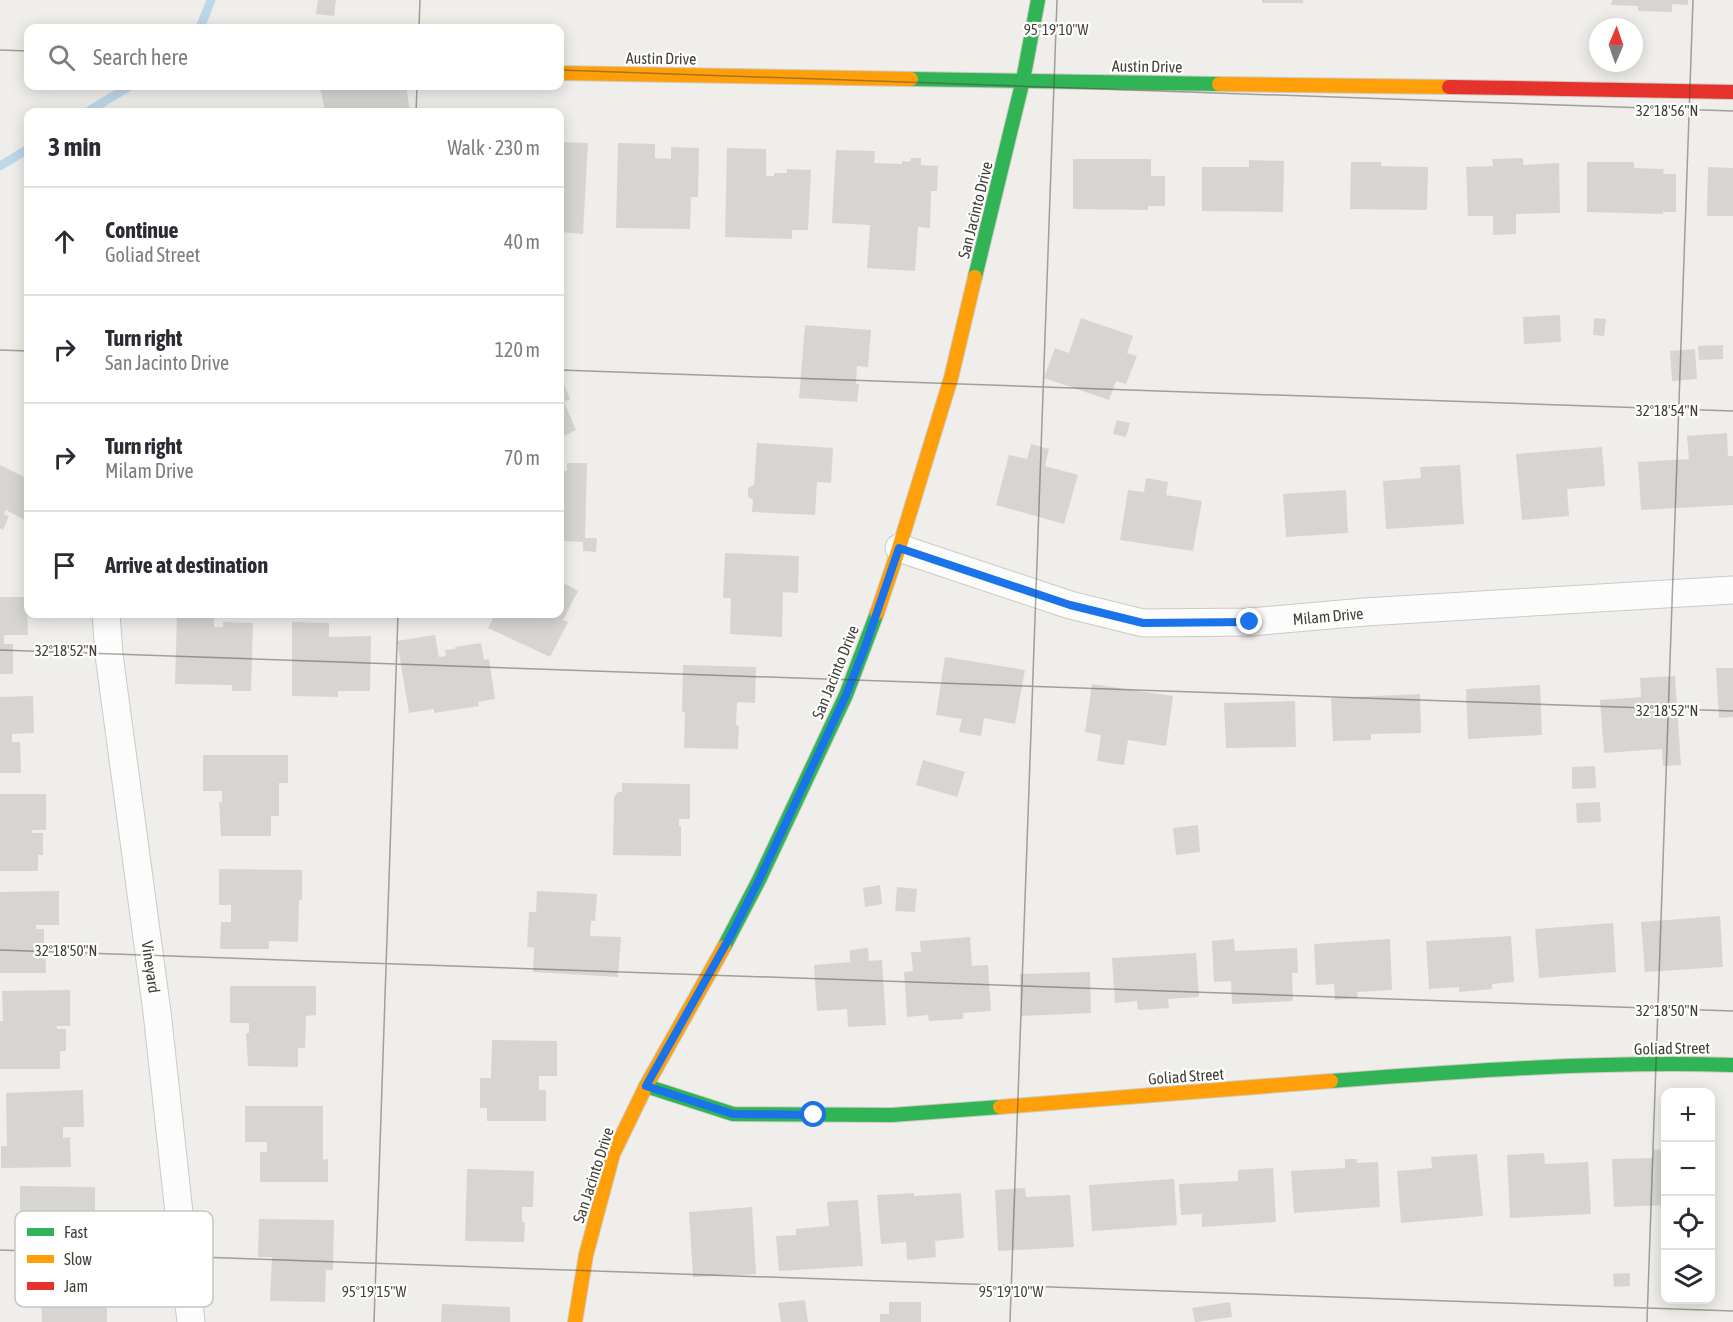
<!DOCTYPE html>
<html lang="en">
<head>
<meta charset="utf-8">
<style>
	:root { --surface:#fff; --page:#f7f7f7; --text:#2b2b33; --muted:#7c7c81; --line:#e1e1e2 }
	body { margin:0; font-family:"Asap Condensed",sans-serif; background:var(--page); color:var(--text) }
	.controls { position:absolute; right:18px; bottom:18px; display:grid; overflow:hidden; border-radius:12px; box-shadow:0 3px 15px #0003 }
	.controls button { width:54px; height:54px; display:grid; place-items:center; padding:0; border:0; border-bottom:2px solid var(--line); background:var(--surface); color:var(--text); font:30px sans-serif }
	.compass { position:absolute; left:1589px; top:18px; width:54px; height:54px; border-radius:50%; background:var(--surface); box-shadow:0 3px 15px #0003; rotate:2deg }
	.stop { position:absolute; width:18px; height:18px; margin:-14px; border:4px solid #1a73e8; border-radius:50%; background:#fff }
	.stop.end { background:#1a73e8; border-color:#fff; box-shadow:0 2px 6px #0008 }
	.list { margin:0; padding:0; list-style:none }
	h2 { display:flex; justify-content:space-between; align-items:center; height:78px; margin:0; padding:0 24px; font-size:26px }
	h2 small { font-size:20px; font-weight:400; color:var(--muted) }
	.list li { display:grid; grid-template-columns:39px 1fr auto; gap:18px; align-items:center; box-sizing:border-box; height:108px; padding:0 24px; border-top:2px solid var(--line) }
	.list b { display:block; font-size:22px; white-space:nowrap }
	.list p { margin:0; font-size:20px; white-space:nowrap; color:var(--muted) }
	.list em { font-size:20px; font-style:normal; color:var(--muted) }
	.icon { flex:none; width:33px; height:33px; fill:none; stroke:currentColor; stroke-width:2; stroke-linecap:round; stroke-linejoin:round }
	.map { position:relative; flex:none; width:1733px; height:1322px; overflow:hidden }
	.search { position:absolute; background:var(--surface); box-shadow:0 3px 15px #0003; left:24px; top:24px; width:540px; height:66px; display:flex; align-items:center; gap:15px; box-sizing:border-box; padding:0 21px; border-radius:12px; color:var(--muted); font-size:22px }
	.panel { position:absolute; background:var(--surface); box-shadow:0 3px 15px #0003; left:24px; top:108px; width:540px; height:510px; border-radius:12px }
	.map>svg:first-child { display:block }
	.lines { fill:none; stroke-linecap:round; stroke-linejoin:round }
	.stream { stroke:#bed8e9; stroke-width:9 }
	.building { fill:#d7d5d1 }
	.street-casing { stroke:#cbcac6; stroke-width:29 }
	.fast-casing { stroke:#cecbc1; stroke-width:16 }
	.slow-casing { stroke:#cecbc1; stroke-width:16 }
	.jam-casing { stroke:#cecbc1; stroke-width:16 }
	.street { stroke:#fdfcfc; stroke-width:27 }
	.fast { stroke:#30b455; stroke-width:14 }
	.slow { stroke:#ff9f0a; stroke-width:14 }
	.jam { stroke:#e5322d; stroke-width:14 }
	.route { stroke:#1a73e8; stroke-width:8 }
	.ticks { fill:none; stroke:#443f37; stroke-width:1.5; stroke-opacity:0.45 }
	.labels { text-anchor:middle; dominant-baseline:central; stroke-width:4.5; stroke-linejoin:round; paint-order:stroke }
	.street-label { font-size:16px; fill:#443f37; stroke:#fff }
	.key { fill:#fff; stroke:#c7c5c3; stroke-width:1.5 }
	.key-label { font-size:16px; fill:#443f37 }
	.ticks-label { font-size:15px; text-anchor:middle; fill:#443f37; stroke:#fff; stroke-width:4.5; stroke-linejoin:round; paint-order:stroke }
</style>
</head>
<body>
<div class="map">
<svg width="1733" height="1322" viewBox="0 0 1733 1322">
	<rect width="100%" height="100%" fill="#efeeea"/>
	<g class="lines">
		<!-- stream -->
		<g class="stream">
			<path d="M200,28l11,-28"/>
			<path d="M87,112l43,-26"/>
			<path d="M0,166l28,-17"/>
		</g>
	</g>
	<!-- building -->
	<g class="building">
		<path d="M318,0h18l-2,16 -18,-2z"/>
		<rect x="1262" y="0" width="41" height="3"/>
		<path d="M1612,0h76v5l-16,-1v8l-34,-1v-5l-27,-1z"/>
		<path d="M320,86h86l4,26h-85z"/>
		<path d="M560,142l28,1 -5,91 -23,-2z"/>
		<path d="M618,143l37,1v14l16,1v-12l28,1 -1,49h-7l-1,32 -74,-1z"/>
		<path d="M727,148l39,1v27h8v-3h13v-4l24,1 -3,60h-16v9l-67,-2z"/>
		<path d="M836,150l39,1 -1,12 28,1v-3l8,1 1,-4h10v7l17,1 -1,25h-6l-1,37 -12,-1 -3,44 -48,-3 3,-43 -38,-2z"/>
		<path d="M1523,158v7l36,-2 1,50 -44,1v20l-23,1v-19h-25l-2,-49 27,-1 -1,-7z"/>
		<path d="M1073,159h78v17h14v30h-17v4l-75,-1z"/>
		<path d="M1249,160l35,1 -1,51 -81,-1v-44h47z"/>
		<path d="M1351,162h30v4l47,1 -1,43 -77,-1z"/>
		<path d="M1587,162h47v6l30,1 -1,5h13v38h-13v2l-76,-2z"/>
		<path d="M1708,167l25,1v48h-26z"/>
		<path d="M1560,315l1,27 -37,2 -1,-27z"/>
		<path d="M1081,318l52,18 -6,17 10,3 -11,28 -10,-3 -7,19 -65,-22 11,-30 14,5z"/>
		<path d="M1594,318l12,1 -2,17 -11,-1z"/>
		<path d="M805,325l66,5 -3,37 -11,-1 -1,18h3l-2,18 -58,-4z"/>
		<path d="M1723,345v14l-24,1 -1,-14z"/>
		<path d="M1695,349l2,30 -25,2 -2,-30z"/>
		<path d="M560,375l10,24 -6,3 12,28 -16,8z"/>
		<path d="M1117,420l13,3 -4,14 -13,-3z"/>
		<path d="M1727,433l1,23h5v49l-92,5 -3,-48 51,-3 -2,-23z"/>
		<path d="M757,443l76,5 -2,35 -14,-1 -2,33 -63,-3 1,-12 -5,-3v-9l6,-3z"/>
		<path d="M1031,444l18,5 -4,17 33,9 -14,49 -68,-19 13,-50 18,4z"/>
		<path d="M1602,447l3,39 -38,3 2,27 -47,4 -6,-66z"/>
		<path d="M567,463h20l-2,75h12l-1,14 -13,-1v-9l-23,-1v-70h7z"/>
		<path d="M0,465l28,14v43l-22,-12 -2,4 5,2 -6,14 -3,-2z"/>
		<path d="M1460,465l4,59 -78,5 -3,-48 38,-3 -1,-11z"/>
		<path d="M1146,478l22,4 -2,13 36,6 -9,50 -73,-11 8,-50 16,2z"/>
		<path d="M1346,490l2,43 -62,4 -3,-43z"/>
		<path d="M725,553l74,3 -1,37 -15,-1 -1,45 -52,-3 1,-36h-8z"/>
		<path d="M560,581l18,10 -15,29 5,2 -18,35 -62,-29 7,-14h65z"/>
		<path d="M0,597h27l1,38h-24v9h9v30h-13z"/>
		<path d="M177,614h37v13h9v-5l30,1 -2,68h-19v-6l-57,-1z"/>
		<path d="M292,622l37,1v14l42,-1 -1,55h-32v6l-46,-1z"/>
		<path d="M435,635l4,22 7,-1 -1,-6 10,-1v-2l26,-4 3,17 5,-1 6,40 -17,3 1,4 -45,7v-4l-25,4 -12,-72z"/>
		<path d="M945,657l80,13 -10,54 -31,-6 -3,18 -22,-4 3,-13 -26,-4z"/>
		<path d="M683,665l73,2 -1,36 -18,-1 -1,23 3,1 -1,23 -54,-1 1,-36h-3z"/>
		<path d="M1716,668h17v49l-14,1z"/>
		<path d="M1675,676l6,89 -18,1 -1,-17 -58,4 -4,-53 41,-3 -1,-19z"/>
		<path d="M1092,684l81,12 -7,50 -38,-6 -4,25 -27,-4 4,-26 -16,-3z"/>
		<path d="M1540,685l2,50 -74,4 -2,-50z"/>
		<path d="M1420,694l1,39 -50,1v6l-38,1 -2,-43z"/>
		<path d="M33,696l1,37 -22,1v8h8l1,31h-21v-76z"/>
		<path d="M1295,701l1,46 -70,1 -2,-45z"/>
		<path d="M203,755h85v28h-9v33h-8v20h-50l-2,-34h3v-11h-19z"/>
		<path d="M923,760l42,12 -8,25 -41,-12z"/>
		<path d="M1595,766l1,22 -24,1v-22z"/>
		<path d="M622,783l68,1v35h-11v7h2v30l-68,-1 1,-58 4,-5h4z"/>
		<path d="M0,794h46v36h-14v3h11v22h-5v16h-38z"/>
		<path d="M1600,802l1,20 -24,1 -1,-20z"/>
		<path d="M1198,825l2,27 -24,3 -3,-27z"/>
		<path d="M219,869l83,1v30h-3l-1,42 -29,-1v8h-49l1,-27h10v-17h-12z"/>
		<path d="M880,885l2,19 -17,3 -2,-19z"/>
		<path d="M897,887l20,2 -2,23 -20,-1z"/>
		<path d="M59,891v34h-23v4h8v14h-6v5h7l1,25h-46v-81z"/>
		<path d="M537,891l60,3 -2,27h-4l-1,15 31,1 -3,40 -85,-5 1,-24 -7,-1 2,-35h7z"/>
		<path d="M1720,916l3,51 -78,5 -4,-50z"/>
		<path d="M1613,923l3,49 -77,6 -4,-49z"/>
		<path d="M1511,936l3,46 -22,2v5l-33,3v-5l-30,2 -3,-48z"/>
		<path d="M970,937l2,29 16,-1 3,46 -28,2v6l-34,2 -1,-6 -21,2 -3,-45 9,-1 -2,-19h10l-1,-11z"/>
		<path d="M1234,939l1,12 62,-3 1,25h-6l1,28 -61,3 -1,-23 -17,1 -2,-41z"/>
		<path d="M1390,939l2,51 -35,2 1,6 -23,2 -1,-16 -18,1 -2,-41z"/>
		<path d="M868,948l1,13 13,-1 4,65 -38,2 -1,-18 -30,2 -3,-46 36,-3v-12z"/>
		<path d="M1196,953l3,44 -31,2 1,9 -31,2 -1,-9 -22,2 -3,-45z"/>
		<path d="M1090,972l1,41 -70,3 -1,-42z"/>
		<path d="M230,986h86v29l-10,1 -1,32h-7v19l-50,-1 -2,-33h3v-10h-19z"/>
		<path d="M70,990v36h-13v3h9v22h-6v18h-60v-48h3l-1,-30z"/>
		<path d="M492,1040l65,1v35h-18v14h7v31h-59v-13h-7v-30h11z"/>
		<path d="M83,1090l1,37h-21v11l7,-1 1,30 -70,1v-22h6l-1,-53z"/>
		<path d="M245,1106h78v54l5,-1v23h-68v-30h7v-10h-22z"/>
		<path d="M1666,1149v56l-52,2 -2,-48 41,-1v-8z"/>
		<path d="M1544,1153l1,11 43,-2 3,52 -81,4 -3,-63z"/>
		<path d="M1477,1154l6,62 -82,7 -4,-52 35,-3 -1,-11z"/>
		<path d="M1345,1159h12v4l21,-1 2,45 -86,6 -3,-42 54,-3z"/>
		<path d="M1273,1168l3,54 -74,5v-13l-21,1 -2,-31 59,-3v-11z"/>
		<path d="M467,1169l67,2 -1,36h-11v15h3l-1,20 -59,-1z"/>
		<path d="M1174,1179l3,46 -85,6 -3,-46z"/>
		<path d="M20,1186l75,1v34h-23l1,3h8l2,45 -55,-1 1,-35h-9z"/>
		<path d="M1025,1188l1,9 44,-2 4,52 -76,4 -3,-61z"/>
		<path d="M914,1193v3l47,-3 3,45 -29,3 1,16 -29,3 -1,-18 -25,2 -4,-49z"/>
		<path d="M858,1200l5,66 -84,5 -3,-35 20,-1v-6l33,-3 -2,-24z"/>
		<path d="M752,1207l4,67 -63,3 -4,-65z"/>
		<path d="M259,1219l75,1 -1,50h-7l-1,32 -55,-1 2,-44h-14z"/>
		<path d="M1630,1273v13l-16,1 -1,-13z"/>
		<path d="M107,1287v35h-65l-1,-34z"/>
		<path d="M805,1300l3,22h-27l-3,-19z"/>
		<path d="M889,1302h32v20h-41v-8h9z"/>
		<path d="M1230,1302l2,15 -37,5 -3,-14z"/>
		<path d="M442,1304l68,3v15h-69z"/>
	</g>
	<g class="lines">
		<defs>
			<g id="street">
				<path d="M899,548l171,57 73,18 107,-1 115,-10 368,-22"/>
				<path d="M106,614l3,41 48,357 34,310"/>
			</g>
			<g id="fast">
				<path d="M911,79l308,5"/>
				<path d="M975,277l48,-197 15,-80"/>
				<path d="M724,947l35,-67 87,-185 31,-82"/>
				<path d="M1331,1081c133,-10 268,-20 402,-16"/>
				<path d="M646,1086l87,28 159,1 108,-8"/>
			</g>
			<g id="slow">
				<path d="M560,73l351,6"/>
				<path d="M1219,84l230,3"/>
				<path d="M877,613l22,-65 52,-170 24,-101"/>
				<path d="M1000,1107l331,-26"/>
				<path d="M575,1322l11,-67 27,-101 33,-68 78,-139"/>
			</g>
			<path id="jam" d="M1449,87l284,5"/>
		</defs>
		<!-- street casing -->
		<use href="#street" class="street-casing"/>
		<!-- fast casing -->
		<use href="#fast" class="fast-casing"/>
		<!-- slow casing -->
		<use href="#slow" class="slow-casing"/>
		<!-- jam casing -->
		<use href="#jam" class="jam-casing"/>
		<!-- street -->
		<use href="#street" class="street"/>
		<!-- fast -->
		<use href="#fast" class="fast"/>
		<!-- slow -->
		<use href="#slow" class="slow"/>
		<!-- jam -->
		<use href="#jam" class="jam"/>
	</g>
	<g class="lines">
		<!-- route -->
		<path class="route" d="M814,1115l-81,-1 -87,-28 85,-151 28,-55 87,-185 19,-48 34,-99 171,57 73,18 107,-1"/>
	</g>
	<!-- ticks -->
	<path class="ticks" d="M419,28l1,-28M0,50l28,1M560,70l1173,41M416,112l1,-26M0,350l28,1M560,370l1173,41M0,650l1733,61M0,950l1733,61M0,1250l1733,61M374,1322l24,-708M1010,1322l47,-1322M1647,1322l46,-1322"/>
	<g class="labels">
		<!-- street labels -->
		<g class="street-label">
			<text transform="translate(661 58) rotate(1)">Austin Drive</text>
			<text transform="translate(1147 66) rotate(1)">Austin Drive</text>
			<text transform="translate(975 210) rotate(-76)">San Jacinto Drive</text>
			<text transform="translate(1328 616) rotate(-5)">Milam Drive</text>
			<text transform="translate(835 672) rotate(-68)">San Jacinto Drive</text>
			<text transform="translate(151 967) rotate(82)">Vineyard</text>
			<text transform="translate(1672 1048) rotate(-1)">Goliad Street</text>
			<text transform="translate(1186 1076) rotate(-4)">Goliad Street</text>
			<text transform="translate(593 1175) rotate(-72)">San Jacinto Drive</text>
		</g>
	</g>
	<!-- legend -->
	<rect x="15" y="1211" width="198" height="96" rx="9" class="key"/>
	<rect x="27" y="1228" width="27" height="8" fill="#30b455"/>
	<rect x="27" y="1255" width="27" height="8" fill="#ff9f0a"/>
	<rect x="27" y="1282" width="27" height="8" fill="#e5322d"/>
	<g class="key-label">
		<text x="64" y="1238">Fast</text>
		<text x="64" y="1265">Slow</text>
		<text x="64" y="1292">Jam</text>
	</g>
	<g class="ticks-label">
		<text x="1056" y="35">95°19'10"W</text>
		<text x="1667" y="116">32°18'56"N</text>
		<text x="1667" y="416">32°18'54"N</text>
		<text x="66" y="656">32°18'52"N</text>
		<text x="1667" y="716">32°18'52"N</text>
		<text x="66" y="956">32°18'50"N</text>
		<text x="1667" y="1016">32°18'50"N</text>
		<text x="374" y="1297">95°19'15"W</text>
		<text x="1011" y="1297">95°19'10"W</text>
	</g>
</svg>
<div class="controls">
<button>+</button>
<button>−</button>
<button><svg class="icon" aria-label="locate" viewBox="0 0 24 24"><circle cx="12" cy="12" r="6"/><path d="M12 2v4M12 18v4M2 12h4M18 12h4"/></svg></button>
<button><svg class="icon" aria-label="layers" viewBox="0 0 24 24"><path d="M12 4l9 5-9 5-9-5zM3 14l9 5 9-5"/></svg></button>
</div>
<svg class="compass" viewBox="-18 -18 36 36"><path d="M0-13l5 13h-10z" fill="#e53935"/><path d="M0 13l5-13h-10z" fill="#7c7c81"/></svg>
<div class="stop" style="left:814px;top:1115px"></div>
<div class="stop end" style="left:1250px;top:622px"></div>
<div class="search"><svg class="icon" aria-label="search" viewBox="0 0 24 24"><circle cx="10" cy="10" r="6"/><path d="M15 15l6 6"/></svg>Search here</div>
<section class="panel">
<h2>3 min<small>Walk · 230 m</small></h2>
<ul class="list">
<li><svg class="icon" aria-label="ahead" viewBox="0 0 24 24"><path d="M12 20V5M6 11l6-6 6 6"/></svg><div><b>Continue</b><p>Goliad Street</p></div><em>40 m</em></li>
<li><svg class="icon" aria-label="right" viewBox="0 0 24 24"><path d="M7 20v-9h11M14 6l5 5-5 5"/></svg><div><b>Turn right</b><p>San Jacinto Drive</p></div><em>120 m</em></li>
<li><svg class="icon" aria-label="right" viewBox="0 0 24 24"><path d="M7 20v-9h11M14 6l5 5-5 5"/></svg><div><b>Turn right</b><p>Milam Drive</p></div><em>70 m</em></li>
<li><svg class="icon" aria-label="arrive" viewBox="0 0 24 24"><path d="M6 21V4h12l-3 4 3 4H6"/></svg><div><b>Arrive at destination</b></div></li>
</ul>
</section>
</div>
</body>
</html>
